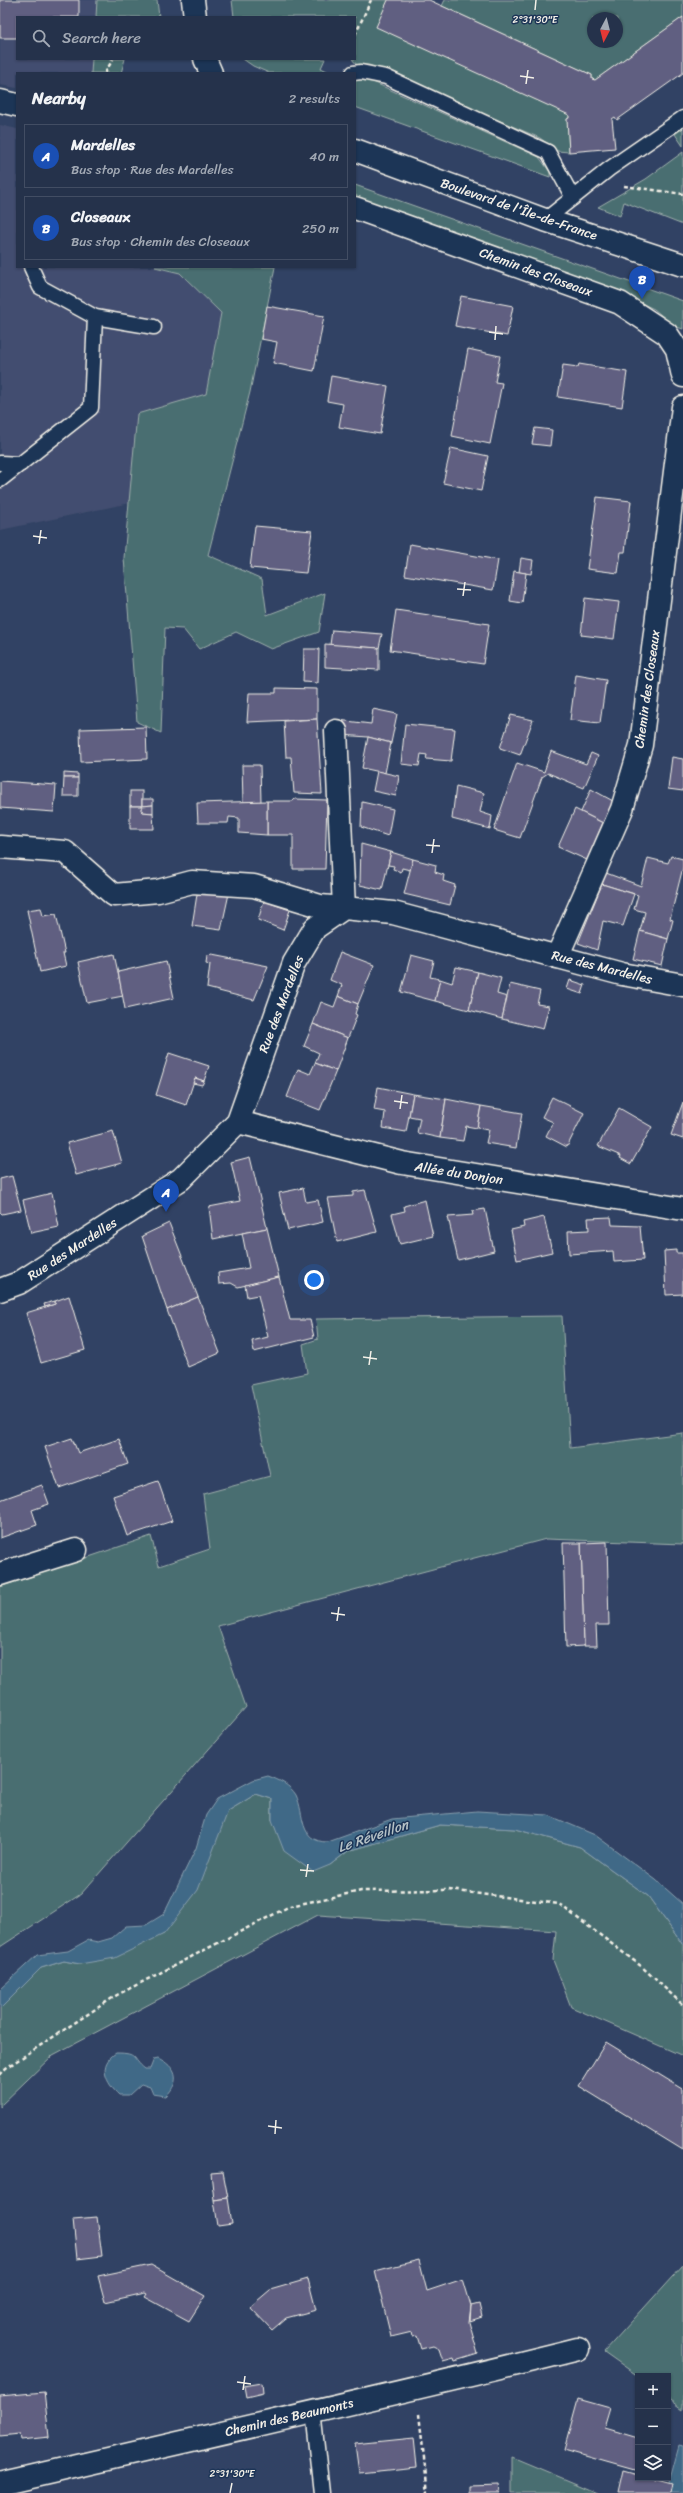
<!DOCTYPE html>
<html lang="en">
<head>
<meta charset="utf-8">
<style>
	:root { --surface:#25324b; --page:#313e55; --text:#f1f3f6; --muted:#a3aab5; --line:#424d63; --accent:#8abfa5 }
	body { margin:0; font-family:Sriracha,sans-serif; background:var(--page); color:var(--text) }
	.controls { position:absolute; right:12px; bottom:12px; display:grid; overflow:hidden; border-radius:0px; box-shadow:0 1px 3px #0004 }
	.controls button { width:36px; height:36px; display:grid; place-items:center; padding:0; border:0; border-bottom:1px solid var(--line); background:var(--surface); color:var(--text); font:20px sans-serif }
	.compass { position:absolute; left:587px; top:12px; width:36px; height:36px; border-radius:50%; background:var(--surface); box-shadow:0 1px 3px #0004; rotate:187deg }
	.you { position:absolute; left:314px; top:1280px; width:14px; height:14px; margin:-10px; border:3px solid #fff; border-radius:50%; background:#1a73e8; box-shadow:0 0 0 6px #1a73e833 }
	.badge { display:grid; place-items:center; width:26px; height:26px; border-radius:50%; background:var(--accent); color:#fff; font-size:13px; font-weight:700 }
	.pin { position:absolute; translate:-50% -33px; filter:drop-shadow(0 1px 2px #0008) }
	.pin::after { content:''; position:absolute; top:21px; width:14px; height:12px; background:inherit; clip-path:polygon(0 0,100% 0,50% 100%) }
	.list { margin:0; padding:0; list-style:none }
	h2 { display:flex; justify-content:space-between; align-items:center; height:52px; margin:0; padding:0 16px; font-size:17px }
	h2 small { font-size:13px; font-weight:400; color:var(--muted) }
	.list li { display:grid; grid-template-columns:26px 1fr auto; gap:12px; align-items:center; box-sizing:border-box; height:64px; margin:0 8px 8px; padding:0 8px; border:1px solid var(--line); border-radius:0px }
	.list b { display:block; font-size:15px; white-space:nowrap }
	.list p { margin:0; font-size:13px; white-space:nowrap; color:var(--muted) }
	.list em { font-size:13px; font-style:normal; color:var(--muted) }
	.icon { flex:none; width:22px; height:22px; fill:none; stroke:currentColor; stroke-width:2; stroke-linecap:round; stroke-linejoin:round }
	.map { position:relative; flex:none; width:683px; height:2493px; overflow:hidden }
	.search { position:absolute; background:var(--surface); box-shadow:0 1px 3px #0004; left:16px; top:16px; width:340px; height:44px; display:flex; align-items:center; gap:10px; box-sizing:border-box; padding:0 14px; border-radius:0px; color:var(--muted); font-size:15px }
	.panel { position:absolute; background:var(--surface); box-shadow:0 1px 3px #0004; left:16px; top:72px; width:340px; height:196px; border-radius:0px }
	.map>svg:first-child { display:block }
	.built { fill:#434e6f }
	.green { fill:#4a6e71; stroke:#9fb0ac; fill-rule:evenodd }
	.water { fill:#406987; stroke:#889fae }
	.building { fill:#605f81; stroke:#f4f1e8 }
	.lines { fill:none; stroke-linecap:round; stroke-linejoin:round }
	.lane-casing { stroke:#f4f1e8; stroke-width:17 }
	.street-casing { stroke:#f4f1e8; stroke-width:25 }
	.path { stroke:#f4f1e8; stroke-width:2.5; stroke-dasharray:4 3; stroke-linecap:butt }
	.lane { stroke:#1d3557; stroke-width:14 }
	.street { stroke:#1d3557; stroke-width:22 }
	.ticks { fill:none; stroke:#f4f1e8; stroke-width:1.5 }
	.labels { text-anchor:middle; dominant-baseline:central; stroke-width:3; stroke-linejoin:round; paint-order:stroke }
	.street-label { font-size:13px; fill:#f4f1e8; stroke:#1d3557 }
	.water-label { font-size:14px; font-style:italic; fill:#b5c1c6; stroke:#1d3557 }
	.ticks-label { font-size:10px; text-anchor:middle; fill:#f4f1e8; stroke:#1d3557; stroke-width:3; stroke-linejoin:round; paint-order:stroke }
</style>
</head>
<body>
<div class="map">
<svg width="683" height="2493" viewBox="0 0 683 2493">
	<rect width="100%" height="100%" fill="#314264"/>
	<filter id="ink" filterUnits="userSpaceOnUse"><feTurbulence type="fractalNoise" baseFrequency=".025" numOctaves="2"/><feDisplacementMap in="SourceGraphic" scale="8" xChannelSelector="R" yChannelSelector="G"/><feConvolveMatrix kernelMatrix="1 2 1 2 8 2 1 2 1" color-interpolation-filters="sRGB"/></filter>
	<g filter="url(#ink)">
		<!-- built -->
		<g class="built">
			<path d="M0,0h97l-1,17h-79v42h75l-1,14h-74v15l-17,-3z"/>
			<path d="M0,125l17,4v138h138l25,6 41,40 -15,81 -69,20 -7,89 -130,27z"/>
		</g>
		<!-- green -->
		<g class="green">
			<path d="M97,0h60l2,17h-63z"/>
			<path d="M232,0h156l181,115v3l-2,1 2,33 -12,-1 -17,-13 -171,-73h-12l-5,-6h3v-42h-121z"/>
			<path d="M445,0h238v17l-88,63 -3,-1v-4l-150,-69zM593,18h24v24h-24z"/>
			<path d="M92,59h33l-4,14h-30z"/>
			<path d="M243,59h82l-4,9 10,5h-62l-16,-7z"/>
			<path d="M355,77l16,2 2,3 166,75 11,15v5l-195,-70z"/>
			<path d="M683,128v18l-8,-12z"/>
			<path d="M683,152v73l-59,-23 -4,14 -22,-9 48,-28z"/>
			<path d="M355,185l328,116v28l-9,-3 -20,-17 -26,-12 -273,-98z"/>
			<path d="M155,267h120l-25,125 -42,163 54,24 5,36 58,-22 -6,39 -48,17 -35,-17 -37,17 -16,-20 -18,-1 -4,105 -24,-11 -13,-164 13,-144 69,-20 15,-81 -41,-40z"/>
			<path d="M562,1316l8,132 113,-15v111l-137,-5 -328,87 28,81 -165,187 -81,53v-360l151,-51 8,30 51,-17 -7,-55 67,-18 -19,-91 56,-12 -4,-29 15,-5 -2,-20z"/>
			<path d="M256,1794l16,5v21l58,45 18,-14 92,-26 75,4 65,18 68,49 35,49v111l-112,-49 -18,-47 3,-29 -238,-16 -265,140 -53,51v-97l41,-41 23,-7 16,3 84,-30 64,-123z"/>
			<path d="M683,2265v144l-15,-11v-22h-30l-34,-24z"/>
			<path d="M512,2457l86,36h-86z"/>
		</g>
		<!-- water -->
		<g class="water">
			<path d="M268,1776c11,4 22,9 28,19 9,19 2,47 32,47l64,-23 85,-8 71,4 47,20 61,45 27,24v41l-35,-49 -68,-49 -65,-18 -75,-4 -92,26 -18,14 -17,7 -29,-21 -12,-31v-21l-16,-5 -28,17 -30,79 -34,44 -49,24 -35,6 -16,-3 -23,7 -41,41v-20l37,-34 31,-4 20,-11 10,2 14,-4 14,-12 20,-1 18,-11 32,-66 10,-33 11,-16 36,-19z"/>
			<path d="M116,2053c23,0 15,5 29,16h5l4,-10 4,-1c18,9 24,22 8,38l-13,-2 -3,-7 -9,-3 -12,11h-10c-13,-12 -22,-30 -3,-42z"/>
			<path d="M679,2446l4,1v46h-13l-3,-3z"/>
		</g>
		<!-- building -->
		<g class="building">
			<path d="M0,0h79v17h-62v21h-17z"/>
			<path d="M388,0h41l163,75v4l3,1 88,-63v56l-66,47 -2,-3 -3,2 3,29 -46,4 -2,-33 2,-1v-3l-193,-88z"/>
			<path d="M461,296l52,10 -6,30 -52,-10z"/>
			<path d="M267,306l57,10 -10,55 -41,-8 4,-21 -16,-3z"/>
			<path d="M468,349l32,7 -5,26 7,1 -12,61 -38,-8z"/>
			<path d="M579,364l48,8 -5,35 -64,-10 5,-32 15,2z"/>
			<path d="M331,376l57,10 -8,48 -41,-7 4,-23 -16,-3z"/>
			<path d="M535,428l17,2 -2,16 -18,-2z"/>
			<path d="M451,448l37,8 -7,35 -38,-8z"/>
			<path d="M597,497l34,4 -6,51h-4l-3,21 -31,-4z"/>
			<path d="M255,526l57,5 -6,42 -56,-5z"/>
			<path d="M410,544l88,16 -5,30 -88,-15z"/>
			<path d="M521,558l12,2 -2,14 -12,-2z"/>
			<path d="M514,571l12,2 -4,30 -12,-2z"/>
			<path d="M585,598l34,4 -5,37 -33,-4z"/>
			<path d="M396,610l93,14 -6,40 -93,-14z"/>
			<path d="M332,630l50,4 -3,14 -49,-3z"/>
			<path d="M325,644l54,4v22l-54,-3z"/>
			<path d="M304,649h15l-1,34 -15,-1z"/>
			<path d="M576,675l30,5 -6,43 -30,-3z"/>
			<path d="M276,688l41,1v30l-70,3 2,-29h27z"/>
			<path d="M373,709l24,5 -6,29 -23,-6 -27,-2 -3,-15 33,4z"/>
			<path d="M511,715l22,5 -13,35 -20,-7z"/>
			<path d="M317,719l5,75 -28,-1 -3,-36h-5l-2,-36z"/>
			<path d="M405,724l50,5 -4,32 -25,-2 1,-4 -6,-1 -2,12 -18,-2z"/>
			<path d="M146,727l1,32 -66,3 -1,-33z"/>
			<path d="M368,737l23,6 -6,30 -23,-5z"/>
			<path d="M551,751l35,13 5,-11 7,3 -14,32 -36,-15 -6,4 -22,61 -26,-8 23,-67 27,9z"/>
			<path d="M672,757l11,2v32l-15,-2z"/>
			<path d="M242,765h18l1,37h-18z"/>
			<path d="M377,771l22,5 -3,20 -23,-5z"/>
			<path d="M64,773l14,1v4h-14z"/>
			<path d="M64,778h14v18h-15z"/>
			<path d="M0,781l56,4 -2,27 -54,-4z"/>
			<path d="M456,786l28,7 -4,19 12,4 -2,13 -38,-10z"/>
			<path d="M591,789l22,12 -10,22 -22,-11z"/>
			<rect x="130" y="791" width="12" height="15"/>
			<path d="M142,799h11v6l-11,1z"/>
			<path d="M295,799l32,1 -2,69h-32v-34h-26v-34h26z"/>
			<path d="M267,801v34l-28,-2v-15l-10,-1 -1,6h-30l-1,-20z"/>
			<path d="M362,802l31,7 -5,27 -27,-9z"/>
			<path d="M153,805v8l-11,-1v-6z"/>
			<path d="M130,806h12v6l11,1 1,16h-24z"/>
			<path d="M575,809l28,14 -16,37 -29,-13z"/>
			<path d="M361,844l30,8 -9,38 -22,-5z"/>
			<path d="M391,852l22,7 -3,11 -8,-2 -1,4 -8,-3 1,-3 -6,-1z"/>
			<path d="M671,856l12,3v8l-13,52 3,1 -5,19 -28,-8 5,-19 -11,-3 4,-14 -36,-11 4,-11 35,13 7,-28 20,5z"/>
			<path d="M413,859l23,6 -1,7 9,3 -1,6 12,4 -5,20 -46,-11z"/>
			<path d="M602,884l32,10 -11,32 -20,-5 -6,29 -19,-7z"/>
			<path d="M198,888l32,1 -9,41 -29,-4z"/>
			<path d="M264,901l26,9 -7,20 -25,-10z"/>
			<path d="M41,908l2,8 13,-2 9,39h-2l3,13 -26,6 -13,-62z"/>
			<path d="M640,931l28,8 -6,27 -29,-7z"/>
			<path d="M340,952l34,13 -16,39 -20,-8 4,-11 -12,-5z"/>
			<path d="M114,954l9,42 -36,7 -9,-41z"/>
			<path d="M212,955l56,11 -14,34 -47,-12 3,-24 -4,-1 1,-7z"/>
			<path d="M411,955l23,6 -4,16 10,2 -5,22 -34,-9z"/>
			<path d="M166,961l8,37 -49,11 -7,-37z"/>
			<path d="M456,967l22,5 -9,38 -34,-9 5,-22 12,4z"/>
			<path d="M478,972l23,6 -4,16 10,3 -5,22 -33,-9z"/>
			<path d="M570,980l15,5 -3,9 -15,-5z"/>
			<path d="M510,984l30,7 -3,13 12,2 -6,23 -41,-10z"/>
			<path d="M338,996l20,8 -3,10 2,1 -9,23 -35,-14 8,-22 13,5z"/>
			<path d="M313,1024l35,14 -12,33 -21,-8 4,-10 -15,-7z"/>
			<path d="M169,1053l40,13 -5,15 -9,-3 -9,27 -30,-10z"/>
			<path d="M315,1063l21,8 -16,39 -33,-13 11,-28 12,5z"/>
			<path d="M195,1078l9,3 -2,4 -9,-2z"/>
			<path d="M378,1087l35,7 -7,38 -23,-4 2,-16 -11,-2z"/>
			<path d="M413,1094l33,5 -6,39 -23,-5 3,-15 -11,-2z"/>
			<path d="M552,1097l32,16 -17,34 -21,-11 7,-14 -11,-5z"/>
			<path d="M446,1099l35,7 -4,22 -11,-2 -3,15 -23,-3z"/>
			<path d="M683,1102v37l-12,-4z"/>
			<path d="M481,1106l41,7 -6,35 -30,-5 3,-13 -12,-2z"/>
			<path d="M619,1108l33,19 -21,37 -11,-6 1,-2 -23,-10z"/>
			<path d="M113,1131l9,32 -46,12 -9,-32z"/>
			<path d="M250,1157l17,71 -54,11 -4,-32 31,-6 -9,-39z"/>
			<path d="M12,1176l9,34 -19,4 -2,-2v-33z"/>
			<path d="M303,1188l3,14 12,-2 5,22 -35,8 -9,-37z"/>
			<path d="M365,1190l12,42 -40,10 -9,-44 25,-2v-4z"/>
			<path d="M52,1193l7,34 -28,6 -8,-33z"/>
			<path d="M425,1200l8,36 -33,8 -8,-30 13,-3 -1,-5z"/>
			<path d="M485,1209l9,42 -36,9 -10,-43 25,-2 -1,-4z"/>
			<path d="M544,1217l8,35 -35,8 -6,-30 13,-3 -1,-5z"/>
			<path d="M611,1217l1,8 28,1 3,34 -29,2 -1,-11 -44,3 -1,-23 21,-1 -1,-12z"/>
			<path d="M169,1223l29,74 -31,13 -25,-74z"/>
			<path d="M267,1228l12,49 -41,10 -7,-4 -12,1 -1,-11 31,-5 -7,-35z"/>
			<path d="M676,1250v3h7v41l-17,1 -2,-44z"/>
			<path d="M279,1277l11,43h20l4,17 -60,15 -2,-11 16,-4 -10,-42 -11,2 -2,-12z"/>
			<path d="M69,1296l16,54 -44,13 -15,-50 29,-9v-3z"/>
			<path d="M198,1297l22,56 -32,14 -21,-57z"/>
			<path d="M55,1301v3l-10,3 -1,-3z"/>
			<path d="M72,1438l6,15 41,-14 9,25 -69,24 -14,-41z"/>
			<path d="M158,1481l14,40 -45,15 -14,-40z"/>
			<path d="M42,1485l7,19 -17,6 5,15 -37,13v-38z"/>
			<path d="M607,1542l2,83h-13l1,21h-13l-3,-103z"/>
			<path d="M563,1543h18l3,103 -18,1z"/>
			<path d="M606,2042l77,47v61l-104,-64z"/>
			<path d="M223,2172l5,26 -14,2 -3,-27z"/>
			<path d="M228,2198l4,26 -14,2 -4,-26z"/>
			<path d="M97,2217l5,39 -25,3 -4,-40z"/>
			<path d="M419,2260l8,31 36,-12 8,27 -2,16 9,32 -23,7 -1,-3 -11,3 -4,-12 -6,-3 -12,3 -4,-13 -4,1 -1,-5 -21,5 -16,-66z"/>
			<path d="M151,2265l54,31 -16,25 -44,-24 2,-3 -2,-1 -40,9 -7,-26z"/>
			<path d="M308,2279l8,31 -30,8 -14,12 -22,-23 20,-17z"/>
			<path d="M479,2304l3,13 -12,4 1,-15z"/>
			<path d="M262,2383l1,10 -17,4 -2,-11z"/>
			<path d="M44,2392l5,45 -28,3 -1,-6 -20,2v-40z"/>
			<path d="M578,2399l32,9 -6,20 34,10v33l-74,-21z"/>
			<path d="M414,2438l3,29 -58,6 -4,-29z"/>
			<path d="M623,2471l15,4v3h11l23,6 -2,9h-52z"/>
			<path d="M499,2485l1,8h-29v-7z"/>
		</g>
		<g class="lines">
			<defs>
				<g id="lane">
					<path d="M353,73l8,-1 25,5 162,75 25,46"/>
					<path d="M545,220l64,-51 74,-51"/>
					<path d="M31,267l9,20 55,30 59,10"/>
					<path d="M0,463l21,1"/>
					<path d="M0,480l91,-72 4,-91"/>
					<path d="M313,2411l9,82"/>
				</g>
				<g id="street">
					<path d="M193,0l2,17"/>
					<path d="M205,59l6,14"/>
					<path d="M0,101l17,4"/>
					<path d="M355,150l190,70 138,45"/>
					<path d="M355,208l265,95 47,31 10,15 6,27"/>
					<path d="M0,847l65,5 49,43 44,-4 34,-9 62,4 66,20 24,2 -8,-177"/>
					<path d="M557,957l65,-148 19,-64 42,-338"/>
					<path d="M238,1122l164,41 281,46"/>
					<path d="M0,1290l19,-7 162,-104 57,-57 56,-159 21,-35 29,-20 49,5 229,61 61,11"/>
					<path d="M0,1574l76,-24"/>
					<path d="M0,2484c193,-45 386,-87 578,-135"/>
				</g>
			</defs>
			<!-- lane casing -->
			<use href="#lane" class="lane-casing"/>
			<!-- street casing -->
			<use href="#street" class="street-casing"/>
			<!-- path -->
			<g class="path">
				<path d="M355,35l16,-35"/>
				<path d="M105,73l8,-14"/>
				<path d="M624,186l59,8"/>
				<path d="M0,2075l6,-7 111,-73 173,-89 71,-15 88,-1 110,14 82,62 42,39"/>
				<path d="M419,2414l9,79"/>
			</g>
			<!-- lane -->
			<use href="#lane" class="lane"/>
			<!-- street -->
			<use href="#street" class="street"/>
		</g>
	</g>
	<!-- ticks -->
	<path class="ticks" d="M535,10l1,-10M520,76l14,2M526,84l2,-14M489,332l14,2M495,340l1,-14M33,536l14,2M39,544l2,-14M457,589l14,1M463,596l2,-14M426,845l14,1M432,853l2,-14M394,1101l14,2M400,1109l2,-14M363,1357l14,2M369,1365l2,-14M331,1613l14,2M337,1621l2,-14M300,1870l14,1M306,1877l2,-13M268,2126l14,2M275,2134l1,-14M237,2382l14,2M243,2390l2,-14M230,2493l2,-10"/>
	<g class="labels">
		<!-- street labels -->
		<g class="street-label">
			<text transform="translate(519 209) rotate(19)">Boulevard de l'Île-de-France</text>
			<text transform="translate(536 272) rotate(20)">Chemin des Closeaux</text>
			<text transform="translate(647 689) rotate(-82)">Chemin des Closeaux</text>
			<text transform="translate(602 967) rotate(14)">Rue des Mardelles</text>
			<text transform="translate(281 1004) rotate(-69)">Rue des Mardelles</text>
			<text transform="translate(459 1173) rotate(9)">Allée du Donjon</text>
			<text transform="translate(72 1249) rotate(-33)">Rue des Mardelles</text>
			<text transform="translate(289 2417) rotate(-13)">Chemin des Beaumonts</text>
		</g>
		<!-- water labels -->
		<g class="water-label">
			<text transform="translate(373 1836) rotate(-19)">Le Réveillon</text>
		</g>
	</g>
	<g class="ticks-label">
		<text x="535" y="23">2°31'30"E</text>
		<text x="232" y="2477">2°31'30"E</text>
	</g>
</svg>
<div class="controls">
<button>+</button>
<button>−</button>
<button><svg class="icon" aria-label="layers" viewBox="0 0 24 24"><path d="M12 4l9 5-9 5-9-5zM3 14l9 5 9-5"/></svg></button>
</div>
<svg class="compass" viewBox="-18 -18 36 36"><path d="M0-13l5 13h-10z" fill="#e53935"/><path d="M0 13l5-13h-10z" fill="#a3aab5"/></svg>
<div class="you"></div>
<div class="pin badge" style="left:166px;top:1212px;background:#1a4fb4">A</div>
<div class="pin badge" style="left:642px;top:299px;background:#1a4fb4">B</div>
<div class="search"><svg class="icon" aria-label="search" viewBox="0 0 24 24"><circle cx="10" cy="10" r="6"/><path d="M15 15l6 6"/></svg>Search here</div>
<section class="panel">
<h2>Nearby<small>2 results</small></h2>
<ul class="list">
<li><span class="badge" style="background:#1a4fb4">A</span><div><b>Mardelles</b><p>Bus stop · Rue des Mardelles</p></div><em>40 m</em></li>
<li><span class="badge" style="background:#1a4fb4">B</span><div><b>Closeaux</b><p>Bus stop · Chemin des Closeaux</p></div><em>250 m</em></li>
</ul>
</section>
</div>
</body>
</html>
